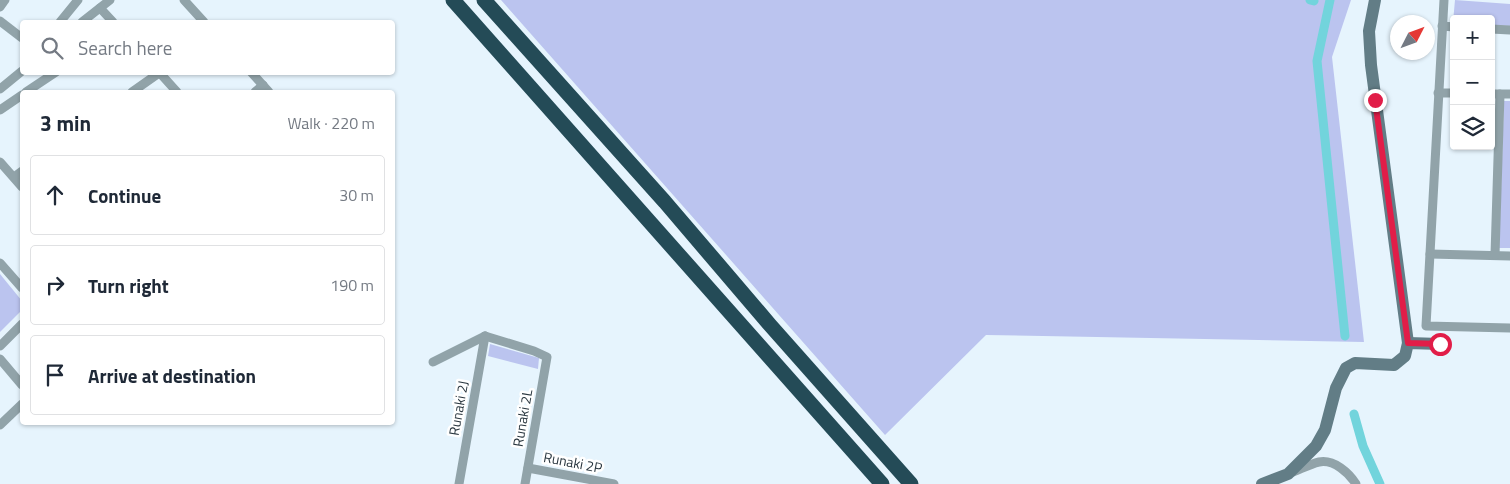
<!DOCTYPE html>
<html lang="en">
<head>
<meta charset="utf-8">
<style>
	:root { --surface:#fff; --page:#f6f6f7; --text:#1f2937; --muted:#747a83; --line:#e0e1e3 }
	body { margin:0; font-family:"Titillium Web",sans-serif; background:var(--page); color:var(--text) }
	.controls { position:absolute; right:15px; top:15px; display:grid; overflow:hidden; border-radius:5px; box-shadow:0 1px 4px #0004 }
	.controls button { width:45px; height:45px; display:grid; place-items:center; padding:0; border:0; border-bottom:1px solid var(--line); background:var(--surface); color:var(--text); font:25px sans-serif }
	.compass { position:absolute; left:1390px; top:15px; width:45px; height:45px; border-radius:50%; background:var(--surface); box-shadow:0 1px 4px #0004; rotate:48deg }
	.stop { position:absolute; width:15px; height:15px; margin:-11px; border:4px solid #e11d48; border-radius:50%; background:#fff }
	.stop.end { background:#e11d48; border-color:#fff; box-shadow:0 1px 5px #0008 }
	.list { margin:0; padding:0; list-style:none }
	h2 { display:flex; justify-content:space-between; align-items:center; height:65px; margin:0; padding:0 20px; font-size:21px }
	h2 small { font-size:16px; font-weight:400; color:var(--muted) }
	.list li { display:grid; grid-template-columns:32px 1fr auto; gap:15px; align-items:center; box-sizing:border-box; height:80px; margin:0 10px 10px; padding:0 10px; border:1px solid var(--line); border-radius:5px }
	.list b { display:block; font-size:19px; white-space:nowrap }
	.list em { font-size:16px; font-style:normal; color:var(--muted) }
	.icon { flex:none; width:28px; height:28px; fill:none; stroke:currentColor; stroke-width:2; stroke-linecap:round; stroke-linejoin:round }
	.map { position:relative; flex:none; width:1510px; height:484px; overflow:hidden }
	.search { position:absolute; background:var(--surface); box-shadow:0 1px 4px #0004; left:20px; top:20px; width:375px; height:55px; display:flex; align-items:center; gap:12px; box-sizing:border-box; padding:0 18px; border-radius:5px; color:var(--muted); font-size:19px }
	.panel { position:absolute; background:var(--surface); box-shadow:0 1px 4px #0004; left:20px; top:90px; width:375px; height:335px; border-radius:5px }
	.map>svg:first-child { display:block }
	.green { fill:#bbc4ef }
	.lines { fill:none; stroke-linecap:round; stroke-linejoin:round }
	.canal { stroke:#72d4dc; stroke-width:9 }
	.street { stroke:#91a3a9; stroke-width:9 }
	.secondary { stroke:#627d86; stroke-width:12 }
	.highway { stroke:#244b57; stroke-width:15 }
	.route { stroke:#e11d48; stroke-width:6 }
	.labels { text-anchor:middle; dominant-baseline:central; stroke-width:5; stroke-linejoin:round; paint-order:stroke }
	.street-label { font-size:14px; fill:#28353e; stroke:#fff }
</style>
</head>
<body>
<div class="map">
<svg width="1510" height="484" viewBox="0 0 1510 484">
	<rect width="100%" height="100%" fill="#e6f4fd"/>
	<!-- green -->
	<g class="green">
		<path d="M501,0h850l-19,57 32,285 -378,-7 -101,100z"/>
		<path d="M1455,0l55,4v22l-19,-1v-6h-37l-1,3z"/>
		<path d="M1504,101h6v147h-11z"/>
		<path d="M0,274l22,27v9l-22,22z"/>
		<path d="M490,344l49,14 -1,11 -50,-13z"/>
	</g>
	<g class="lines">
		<!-- canal -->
		<g class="canal">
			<path d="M1310,0l4,1"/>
			<path d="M1330,0l-13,61 28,275"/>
			<path d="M1354,414l9,32 17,38"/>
		</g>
		<!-- street -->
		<g class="street">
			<path d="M184,0l20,22"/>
			<path d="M1444,0l-18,326 84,2"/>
			<path d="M0,7l5,-7"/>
			<path d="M100,8l13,14"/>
			<path d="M0,21l22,17"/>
			<path d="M60,22l18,-22"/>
			<path d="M82,22l28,-22"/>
			<path d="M1442,26l12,1"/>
			<path d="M1491,29l19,1"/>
			<path d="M159,72l18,20"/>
			<path d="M251,72l18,20"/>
			<path d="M0,89l22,-18"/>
			<path d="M26,92l30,-20"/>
			<path d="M132,92l27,-19"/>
			<path d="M255,92l8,-7"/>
			<path d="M1438,93h16"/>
			<path d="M1491,94h19"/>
			<path d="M0,110l22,-15"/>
			<path d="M0,162l22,25"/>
			<path d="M14,177l8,-6"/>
			<path d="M1430,254l80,2"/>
			<path d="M1495,255l5,-161"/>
			<path d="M0,263l22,25"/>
			<path d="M485,336l49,15 13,6 -22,127"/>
			<path d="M0,346l22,-22"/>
			<path d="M0,359l22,26"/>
			<path d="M433,362l52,-26"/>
			<path d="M0,425l22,-21"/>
			<path d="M528,468l86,16"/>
			<path d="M1293,472c8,-3 17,-8 26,-10 15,-3 30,11 37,22"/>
			<path d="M459,484l26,-148"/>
		</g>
		<!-- secondary -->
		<g class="secondary">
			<path d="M1375,0l-6,31 2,34 37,278"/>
			<path d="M1262,484l26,-10 28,-28 9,-16 11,-42 10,-20 9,-5 39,2 11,-9 3,-13 32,1"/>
		</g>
		<!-- highway -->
		<g class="highway">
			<path d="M453,0l429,484"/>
			<path d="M484,0l181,202 105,123 141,159"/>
		</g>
	</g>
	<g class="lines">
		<!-- route -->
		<path class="route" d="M1375,100l33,243 32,1"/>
	</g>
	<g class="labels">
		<!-- street labels -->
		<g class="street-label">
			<text transform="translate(458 408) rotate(-80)">Runaki 2J</text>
			<text transform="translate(522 418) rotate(-80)">Runaki 2L</text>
			<text transform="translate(573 462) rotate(11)">Runaki 2P</text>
		</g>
	</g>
</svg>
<div class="controls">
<button>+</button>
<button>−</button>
<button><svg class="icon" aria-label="layers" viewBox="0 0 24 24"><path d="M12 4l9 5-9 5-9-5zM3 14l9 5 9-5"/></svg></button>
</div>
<svg class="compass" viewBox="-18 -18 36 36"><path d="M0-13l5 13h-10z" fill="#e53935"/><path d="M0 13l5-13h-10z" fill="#747a83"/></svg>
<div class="stop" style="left:1440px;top:344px"></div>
<div class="stop end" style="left:1375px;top:100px"></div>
<div class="search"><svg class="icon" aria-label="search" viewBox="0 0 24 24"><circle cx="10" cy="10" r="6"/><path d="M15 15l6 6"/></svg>Search here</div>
<section class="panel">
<h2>3 min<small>Walk · 220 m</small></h2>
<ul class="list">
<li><svg class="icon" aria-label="ahead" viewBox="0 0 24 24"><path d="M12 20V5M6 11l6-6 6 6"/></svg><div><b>Continue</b></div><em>30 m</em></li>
<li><svg class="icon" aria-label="right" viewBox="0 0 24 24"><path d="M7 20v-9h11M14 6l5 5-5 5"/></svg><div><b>Turn right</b></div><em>190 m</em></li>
<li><svg class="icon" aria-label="arrive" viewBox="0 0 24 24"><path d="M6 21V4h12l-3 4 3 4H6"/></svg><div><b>Arrive at destination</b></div></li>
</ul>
</section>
</div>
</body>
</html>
